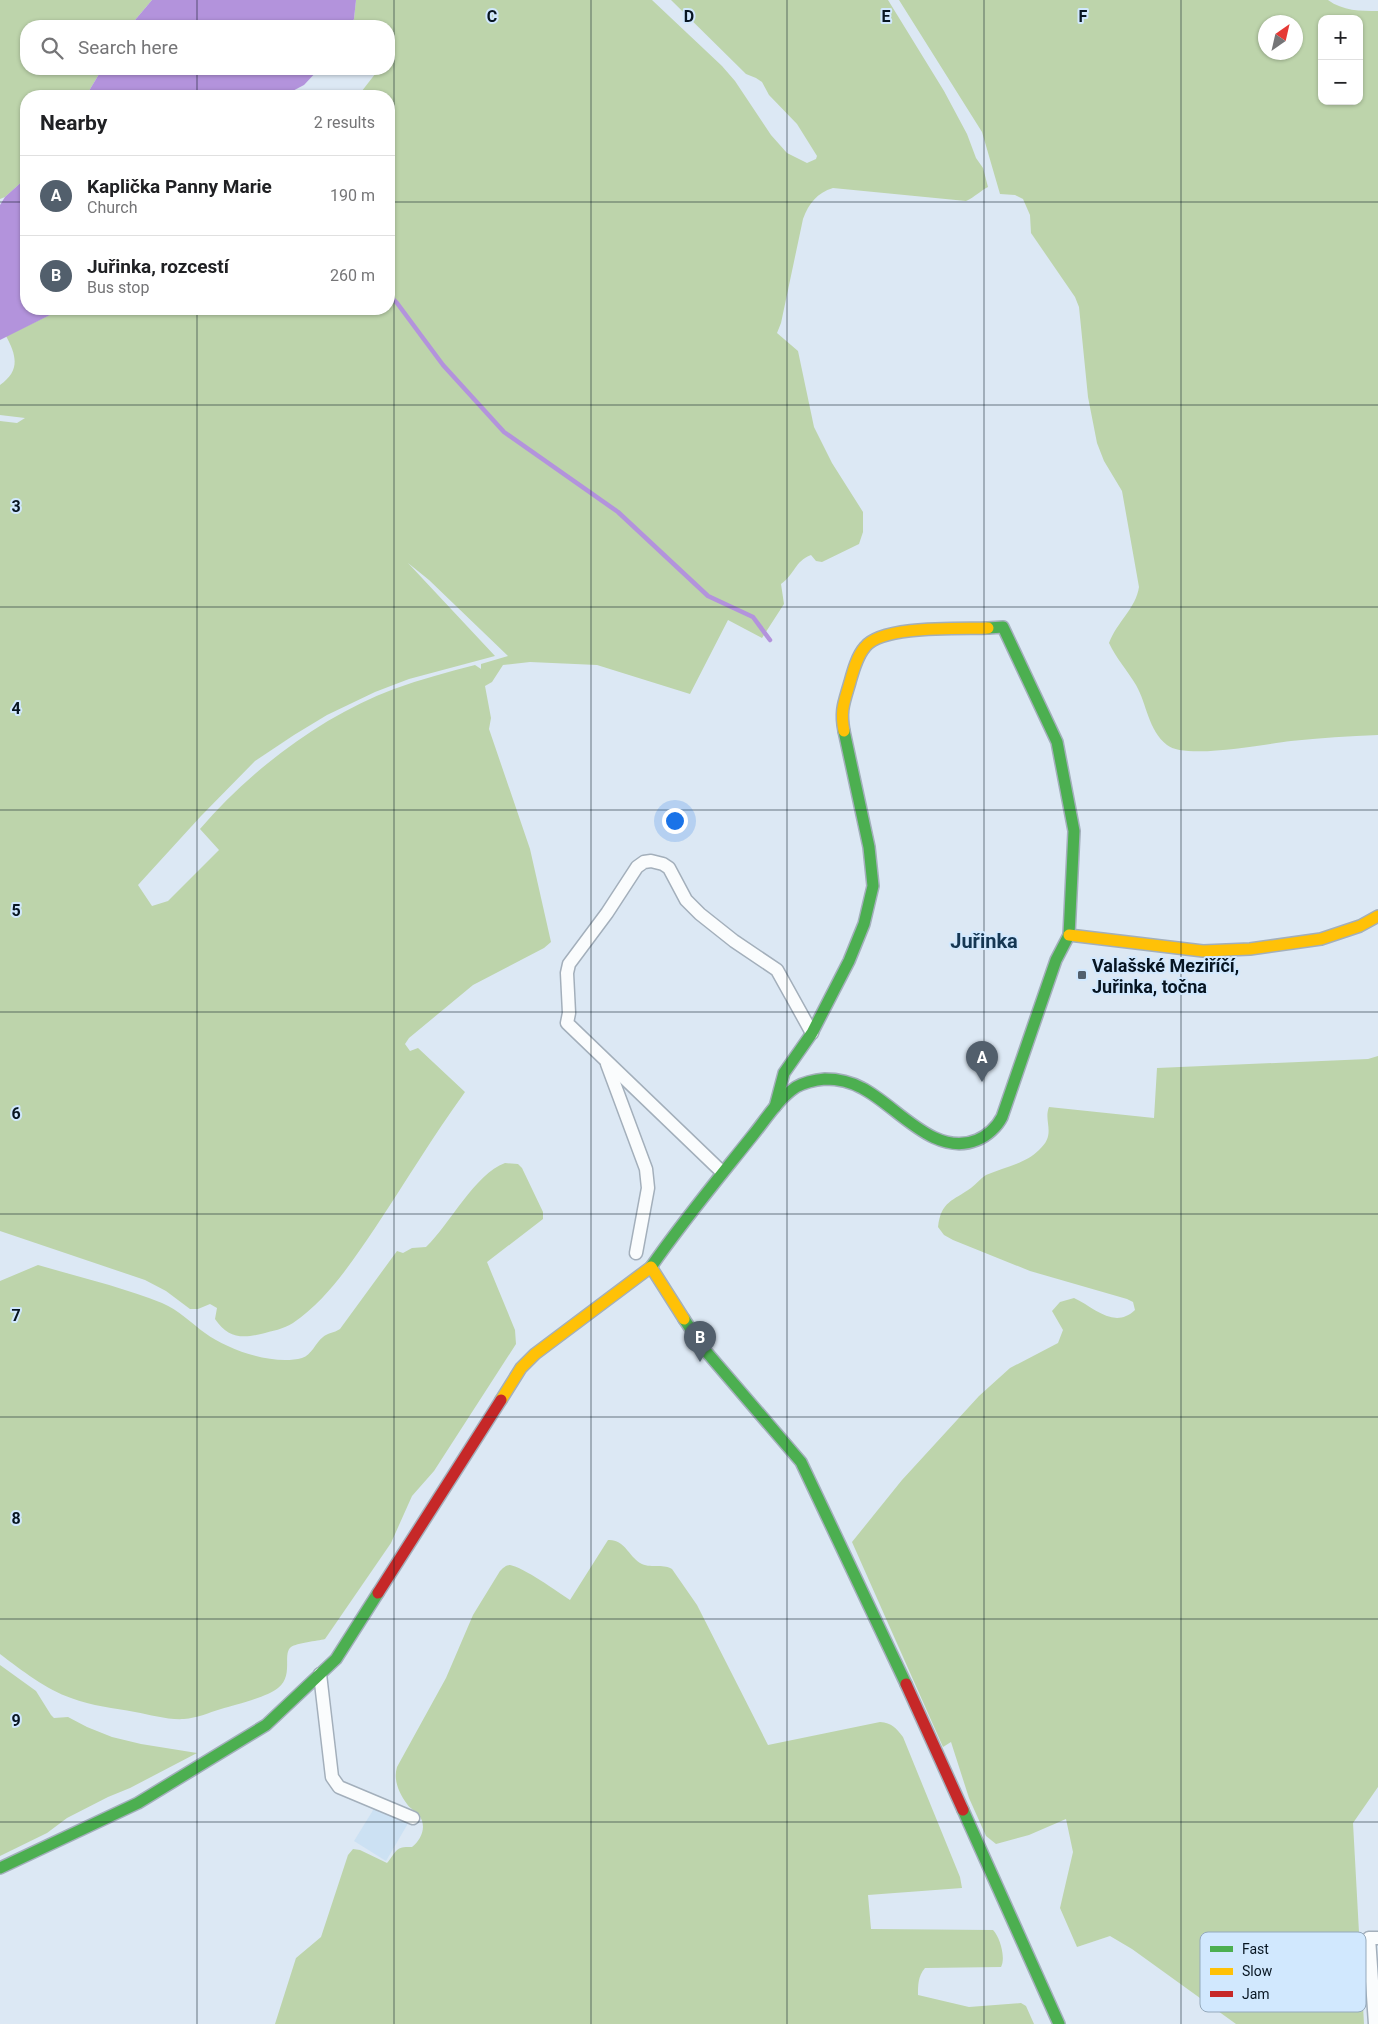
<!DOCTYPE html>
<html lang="en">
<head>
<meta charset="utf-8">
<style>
	:root { --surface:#fff; --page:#f2f2f2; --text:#202124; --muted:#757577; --line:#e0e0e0; --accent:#525f6c }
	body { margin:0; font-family:Roboto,sans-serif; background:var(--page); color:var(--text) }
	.controls { position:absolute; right:15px; top:15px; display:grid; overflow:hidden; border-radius:10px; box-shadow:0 1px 4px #0004 }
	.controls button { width:45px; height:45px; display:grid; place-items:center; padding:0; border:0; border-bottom:1px solid var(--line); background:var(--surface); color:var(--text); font:25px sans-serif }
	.compass { position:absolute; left:1258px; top:15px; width:45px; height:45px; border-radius:50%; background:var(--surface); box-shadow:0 1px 4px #0004; rotate:34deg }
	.you { position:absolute; left:674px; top:820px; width:18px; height:18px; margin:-12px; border:4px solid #fff; border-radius:50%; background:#1a73e8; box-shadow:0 0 0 8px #1a73e833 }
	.badge { display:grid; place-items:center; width:32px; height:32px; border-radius:50%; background:var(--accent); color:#fff; font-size:16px; font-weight:700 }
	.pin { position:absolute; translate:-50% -41px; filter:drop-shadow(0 1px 2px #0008) }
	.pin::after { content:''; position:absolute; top:26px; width:18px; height:15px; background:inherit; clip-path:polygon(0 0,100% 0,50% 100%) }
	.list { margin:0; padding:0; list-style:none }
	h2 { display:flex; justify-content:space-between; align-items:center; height:65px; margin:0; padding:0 20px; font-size:21px }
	h2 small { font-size:16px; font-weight:400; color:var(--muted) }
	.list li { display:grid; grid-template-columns:32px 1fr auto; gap:15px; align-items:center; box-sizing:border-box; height:80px; padding:0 20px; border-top:1px solid var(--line) }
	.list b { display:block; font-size:19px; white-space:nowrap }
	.list p { margin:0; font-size:16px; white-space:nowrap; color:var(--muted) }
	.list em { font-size:16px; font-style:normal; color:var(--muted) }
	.icon { flex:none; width:28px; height:28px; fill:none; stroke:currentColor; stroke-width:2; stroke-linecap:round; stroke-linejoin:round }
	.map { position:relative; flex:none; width:1378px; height:2024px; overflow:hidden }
	.search { position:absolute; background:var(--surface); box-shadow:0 1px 4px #0004; left:20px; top:20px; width:375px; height:55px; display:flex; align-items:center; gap:12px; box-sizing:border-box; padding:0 18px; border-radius:20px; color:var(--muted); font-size:19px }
	.panel { position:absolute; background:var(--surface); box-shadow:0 1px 4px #0004; left:20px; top:90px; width:375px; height:225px; border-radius:20px }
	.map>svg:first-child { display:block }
	.built { fill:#cce1f3 }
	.green { fill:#bdd4ab; fill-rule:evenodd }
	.water { fill:#b393dc }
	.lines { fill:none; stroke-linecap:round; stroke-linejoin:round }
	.stream { stroke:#b393dc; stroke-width:4.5 }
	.street-casing { stroke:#a3afbb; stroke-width:15 }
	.fast-casing { stroke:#a3afbb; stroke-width:14 }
	.slow-casing { stroke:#a3afbb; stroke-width:14 }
	.jam-casing { stroke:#a3afbb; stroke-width:14 }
	.street { stroke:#fafcfd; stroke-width:12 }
	.fast { stroke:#4caf50; stroke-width:11 }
	.slow { stroke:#ffc107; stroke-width:11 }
	.jam { stroke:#c62828; stroke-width:11 }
	.grid { fill:none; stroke:#071522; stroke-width:1; stroke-opacity:0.55 }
	.poi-dot { fill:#525f6c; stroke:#d1e8fe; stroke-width:2 }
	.labels { text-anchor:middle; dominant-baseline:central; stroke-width:4; stroke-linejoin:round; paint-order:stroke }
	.poi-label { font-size:18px; font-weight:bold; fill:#071522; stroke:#d1e8fe; text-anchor:start }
	.quarter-label { font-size:20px; font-weight:bold; fill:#153753; stroke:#d1e8fe }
	.key { fill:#d1e8fe; stroke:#94a9bc; stroke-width:1 }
	.key-label { font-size:14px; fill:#071522 }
	.grid-label { font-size:16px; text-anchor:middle; font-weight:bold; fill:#071522; stroke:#d1e8fe; stroke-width:4; stroke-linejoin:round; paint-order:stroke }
</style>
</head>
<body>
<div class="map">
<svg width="1378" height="2024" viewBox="0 0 1378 2024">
	<rect width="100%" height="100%" fill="#dce8f4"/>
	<!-- built -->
	<path class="built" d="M375,1807l35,13 -24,41 -32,-20z"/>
	<!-- green -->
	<g class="green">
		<path d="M0,0h152l-22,26h-104v43h76l-16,27h-60v82l-21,19 -5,2z"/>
		<path d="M356,0h296l70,66 13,15 36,54 16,18 20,10 9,-4 1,-3 -20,-32 -28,-29 -7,-13 -6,-4 -10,-4 -75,-74h217l56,91 23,43 9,24 7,10 5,19c-8,4 -13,10 -22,14l-133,-13c-16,5 -24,15 -30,31l-22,104 -4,10 21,18 16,76 18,36 31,49v20l-4,12 -37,18 -6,-1 -5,-6c-17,7 -15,18 -30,29l3,20 -22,34 -34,-18 -38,74 -93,-29 -67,-3 -27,3 -11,17 -7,4 6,32 -2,11 41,120 21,93 -7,6 -71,37 -64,53 -4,6 5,7 8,-3 47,44c-32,44 -60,91 -90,136 -24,35 -47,71 -82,95 -9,6 -21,8 -32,11 -20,5 -34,3 -46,-15l2,-11 -7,-4 -12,5h-8l-24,-18 -21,-11 -145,-49v-810l17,2 8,-5 -25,-3v-30c20,-14 17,-29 6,-49l56,-27h327v-213h-31l21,-27h10v-43h-39l4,-7zM408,563l21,17 79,76 -27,8v5l-6,-4c-27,7 -54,14 -81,24 -74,28 -142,80 -194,140l19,21 -51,51 -16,5 -14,-21 63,-69 54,-55 39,-26 33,-20 48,-23 34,-13 86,-23z"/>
		<path d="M899,0h429c15,11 32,11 50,11v724c-29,1 -58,3 -87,6 -25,3 -106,19 -124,4 -19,-15 -20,-41 -31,-60 -9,-15 -20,-27 -27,-42 8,-21 27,-35 30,-56l-17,-96 -18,-30 -7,-18 -9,-46 -9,-90 -4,-10 -44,-64 -1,-18 -7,-16 -8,-4 -15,-1 -18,-62zM1322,19h37v82h-37zM1266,22h30v30h-30z"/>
		<path d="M1378,1056v731l-25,36 11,201h-128l-104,-75 -22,-13 -33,11 -17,-39 13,-56 -7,-33 -37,16 -33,9 -10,-8 -17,-38 -18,-56 -8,5 -91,-205 50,-62 77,-84 31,-28 48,-25 5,-13 -11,-19 8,-9 14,-4c20,9 40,32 61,12l-2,-8 -6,-3 -97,-28 -77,-31 -9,-5 -6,-8c3,-26 15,-26 33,-39 5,-4 10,-10 15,-13 18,-8 39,-11 53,-25 18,-16 4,-28 10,-43l105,11 3,-50 211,-9z"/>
		<path d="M505,1163l13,1 4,4 21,44v7l-56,43 28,68 1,14 -82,127 -22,25 -21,47 -66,96c-8,2 -28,4 -34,8 -9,7 3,29 -13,41 -11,9 -43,17 -57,21 -13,4 -24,9 -37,10 -16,1 -33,-4 -49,-7 -21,-4 -43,-6 -64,-14 -24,-8 -50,-28 -71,-44v-373l38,-16c41,12 84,22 124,38 17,7 29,20 43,30 23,17 69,33 97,25 10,-3 13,-15 21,-21 4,-4 11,-4 17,-8l57,-78 6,2 9,-5 14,-1c24,-23 49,-73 79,-84z"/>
		<path d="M608,1540c16,-1 20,15 32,23 10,6 22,0 32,6l25,36 71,140 112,-23c12,1 16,6 23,15l57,140 2,11 -94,7 3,34 122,1c7,7 13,28 8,37l-76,1c-7,8 -7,17 -7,27l51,12 52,-4 5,3 8,18h-759l21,-66 25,-21 27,-82 5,-6 7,1 27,13c10,-12 8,-17 25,-16 10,-8 15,-21 7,-32 -3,-4 -9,-6 -12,-11 -8,-11 -14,-24 -10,-37l49,-89 27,-63 27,-44c3,-3 6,-6 10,-6 13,2 48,27 60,35z"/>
		<path d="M0,1665l36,26 15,24 3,3 14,-1 19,10 25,10 29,7 56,9 -67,35 -22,9 -41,21 -20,15 -47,23z"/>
	</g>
	<!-- water -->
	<g class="water">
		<path d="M152,0h204l-2,19 -4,7h-220z"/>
		<path d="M102,69h217l-15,16 -21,11h-197z"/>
		<path d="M26,178v131h36l-62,31v-135l5,-8z"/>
	</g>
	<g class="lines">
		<!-- stream -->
		<path class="stream" d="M389,295l8,8 46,62 61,67 114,80 90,84 45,21 17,23"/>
		<defs>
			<g id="street">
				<path d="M607,1064l39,105 2,19 -12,65"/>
				<path d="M722,1172l-155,-149 2,-10 -2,-40 2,-9 38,-51 30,-46 7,-5 7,-1 12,3 6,4 17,32 14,14 34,27 43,29 35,63"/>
				<path d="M320,1674l12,103 7,10 74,31"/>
				<path d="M1375,2024l-6,-86h9"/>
			</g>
			<g id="fast">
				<path d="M988,628l15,-1 54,115 17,89 -5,104"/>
				<path d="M775,1107l9,-34 28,-40 37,-72 15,-37 9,-38 -4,-39 -25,-116"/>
				<path d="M651,1267c32,-46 67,-88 102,-132 13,-16 25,-36 43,-48 9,-5 19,-7 29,-8 13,0 26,3 37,9 34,17 72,70 115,52 10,-4 20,-13 25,-23l54,-157 13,-25"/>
				<path d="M684,1319l20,30 97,113 105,222"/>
				<path d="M963,1810l96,214"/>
				<path d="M0,1868l138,-65 128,-78 70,-66 42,-66"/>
			</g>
			<g id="slow">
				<path d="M844,731c-4,-21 0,-28 6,-49 3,-11 7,-26 15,-35 17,-22 95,-18 123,-19"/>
				<path d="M1069,935l134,16 47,-2 71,-10 39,-13 18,-10"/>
				<path d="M501,1400l20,-32 14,-14 116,-87 33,52"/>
			</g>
			<g id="jam">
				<path d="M378,1593l123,-193"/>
				<path d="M906,1684l57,126"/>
			</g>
		</defs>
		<!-- street casing -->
		<use href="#street" class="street-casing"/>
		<!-- fast casing -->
		<use href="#fast" class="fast-casing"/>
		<!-- slow casing -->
		<use href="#slow" class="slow-casing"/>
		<!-- jam casing -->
		<use href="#jam" class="jam-casing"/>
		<!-- street -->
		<use href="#street" class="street"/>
		<!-- fast -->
		<use href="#fast" class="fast"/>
		<!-- slow -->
		<use href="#slow" class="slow"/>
		<!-- jam -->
		<use href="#jam" class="jam"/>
	</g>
	<!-- grid -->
	<path class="grid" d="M197,0v26M394,0v2024M591,0v2024M787,0v2024M984,0v2024M1181,0v2024M197,69v27M0,202h26M389,202h989M197,309v1715M0,405h1378M0,607h1378M0,810h1378M0,1012h1378M0,1214h1378M0,1417h1378M0,1619h1378M0,1822h1378"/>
	<!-- markers -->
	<rect class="poi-dot" x="1077" y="970" width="10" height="10" rx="2.5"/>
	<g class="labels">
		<!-- poi labels -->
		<g class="poi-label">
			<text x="1092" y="965">Valašské Meziříčí,<tspan x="1092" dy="21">Juřinka, točna</tspan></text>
		</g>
		<!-- quarter labels -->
		<g class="quarter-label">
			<text x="984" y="941">Juřinka</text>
		</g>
	</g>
	<!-- legend -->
	<rect x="1200" y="1932" width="166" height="80" rx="8" class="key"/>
	<rect x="1210" y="1946" width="23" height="6" fill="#4caf50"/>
	<rect x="1210" y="1968" width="23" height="7" fill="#ffc107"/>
	<rect x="1210" y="1991" width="23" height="6" fill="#c62828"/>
	<g class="key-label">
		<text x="1242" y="1954">Fast</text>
		<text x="1242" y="1976">Slow</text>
		<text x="1242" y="1999">Jam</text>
	</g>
	<g class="grid-label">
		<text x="492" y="22">C</text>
		<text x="689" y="22">D</text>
		<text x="886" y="22">E</text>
		<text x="1083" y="22">F</text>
		<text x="16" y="512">3</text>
		<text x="16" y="714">4</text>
		<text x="16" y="916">5</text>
		<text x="16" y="1119">6</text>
		<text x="16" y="1321">7</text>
		<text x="16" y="1524">8</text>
		<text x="16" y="1726">9</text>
	</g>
</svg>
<div class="controls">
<button>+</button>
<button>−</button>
</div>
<svg class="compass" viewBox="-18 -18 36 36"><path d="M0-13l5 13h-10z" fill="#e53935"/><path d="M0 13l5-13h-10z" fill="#757577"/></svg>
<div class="you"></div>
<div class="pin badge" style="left:982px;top:1082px">A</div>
<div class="pin badge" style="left:700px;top:1362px">B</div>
<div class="search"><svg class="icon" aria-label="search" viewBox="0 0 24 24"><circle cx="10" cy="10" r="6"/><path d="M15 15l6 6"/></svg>Search here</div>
<section class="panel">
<h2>Nearby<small>2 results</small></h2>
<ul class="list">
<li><span class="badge">A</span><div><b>Kaplička Panny Marie</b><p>Church</p></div><em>190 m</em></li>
<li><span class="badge">B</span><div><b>Juřinka, rozcestí</b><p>Bus stop</p></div><em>260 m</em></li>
</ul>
</section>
</div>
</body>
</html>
